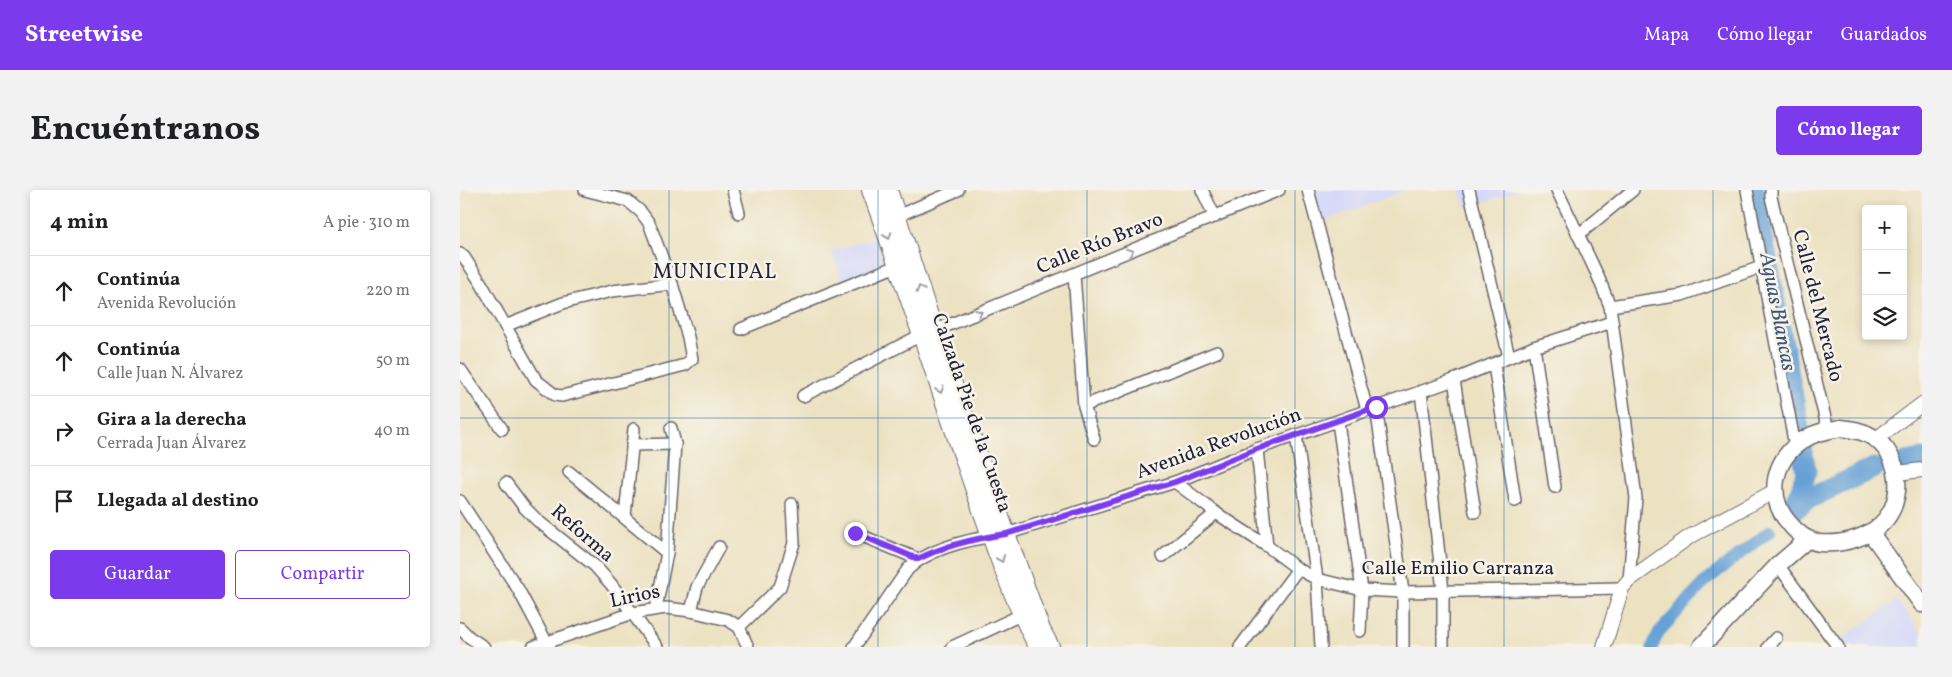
<!DOCTYPE html>
<html lang="es">
<head>
<meta charset="utf-8">
<style>
	:root { --surface:#fff; --page:#f2f2f2; --text:#202124; --muted:#757577; --line:#e0e0e0; --accent:#7c3aed }
	body { margin:0; font-family:Vollkorn,serif; background:var(--page); color:var(--text) }
	.controls { position:absolute; right:15px; top:15px; display:grid; overflow:hidden; border-radius:5px; box-shadow:0 2px 8px #0003 }
	.controls button { width:45px; height:45px; display:grid; place-items:center; padding:0; border:0; border-bottom:1px solid var(--line); background:var(--surface); color:var(--text); font:25px sans-serif }
	.stop { position:absolute; width:15px; height:15px; margin:-11px; border:4px solid #7c3aed; border-radius:50%; background:#fff }
	.stop.end { background:#7c3aed; border-color:#fff; box-shadow:0 1px 5px #0008 }
	.list { margin:0; padding:0; list-style:none }
	h2 { display:flex; justify-content:space-between; align-items:center; height:65px; margin:0; padding:0 20px; font-size:21px }
	h2 small { font-size:16px; font-weight:400; color:var(--muted) }
	.list li { display:grid; grid-template-columns:32px 1fr auto; gap:15px; align-items:center; box-sizing:border-box; height:70px; padding:0 20px; border-top:1px solid var(--line) }
	.list b { display:block; font-size:19px; white-space:nowrap }
	.list p { margin:0; font-size:16px; white-space:nowrap; color:var(--muted) }
	.list em { font-size:16px; font-style:normal; color:var(--muted) }
	.actions { display:flex; gap:10px; padding:15px 20px }
	.actions a { flex:1; padding:11px 0; border:1px solid var(--accent); border-radius:5px; text-align:center; font-size:18px; color:var(--accent) }
	.actions .main { background:var(--accent); color:#fff }
	.icon { flex:none; width:28px; height:28px; fill:none; stroke:currentColor; stroke-width:2; stroke-linecap:round; stroke-linejoin:round }
	.map { position:relative; flex:none; width:1462px; height:457px; overflow:hidden; border-radius:5px }
	header { display:flex; align-items:center; gap:30px; box-sizing:border-box; height:70px; padding:0 25px; background:var(--accent); color:#fff }
	header strong { font-size:24px }
	nav { display:flex; gap:28px; margin-inline-start:auto; font-size:18px }
	.intro { display:flex; align-items:center; justify-content:space-between; box-sizing:border-box; height:120px; padding:0 30px }
	h1 { margin:0; font-size:35px }
	.button { padding:12px 22px; border-radius:5px; background:var(--accent); color:#fff; font-size:18px; font-weight:700 }
	main { display:flex; gap:30px; padding:0 30px }
	aside { flex:1; background:var(--surface); border-radius:5px; box-shadow:0 2px 8px #0003 }
	.map>svg:first-child { display:block }
	.built { fill:#d4d8f9 }
	.lines { fill:none; stroke-linecap:round; stroke-linejoin:round }
	.canal { stroke:#66a1d6; stroke-width:12 }
	.river { stroke:#66a1d6; stroke-width:21 }
	.minor-casing { stroke:#69656a; stroke-width:14 }
	.tertiary-casing { stroke:#69656a; stroke-width:16 }
	.secondary-casing { stroke:#69656a; stroke-width:19 }
	.primary-casing { stroke:#69656a; stroke-width:20 }
	.minor { stroke:#fff; stroke-width:11 }
	.tertiary { stroke:#fff; stroke-width:14 }
	.secondary { stroke:#fff; stroke-width:16 }
	.primary { stroke:#fff; stroke-width:18 }
	.oneway { stroke:#9c9ca7 }
	.route { stroke:#7c3aed; stroke-width:6 }
	.grid { fill:none; stroke:#1f6fb2; stroke-width:1; stroke-opacity:0.55 }
	.labels { text-anchor:middle; dominant-baseline:central; stroke-width:5; stroke-linejoin:round; paint-order:stroke }
	.street-label { font-size:20px; fill:#22223b; stroke:#f7f3e8 }
	.neighbourhood-label { font-size:21px; letter-spacing:1px; fill:#22223b; stroke:#f7f3e8 }
	.water-label { font-size:21px; font-style:italic; fill:#3d5579; stroke:#f7f3e8 }
</style>
</head>
<body>
<header>
<strong>Streetwise</strong>
<nav><a>Mapa</a><a>Cómo llegar</a><a>Guardados</a></nav>
</header>
<div class="intro"><h1>Encuéntranos</h1><a class="button">Cómo llegar</a></div>
<main>
<aside>
<h2>4 min<small>A pie · 310 m</small></h2>
<ul class="list">
<li><svg class="icon" aria-label="ahead" viewBox="0 0 24 24"><path d="M12 20V5M6 11l6-6 6 6"/></svg><div><b>Continúa</b><p>Avenida Revolución</p></div><em>220 m</em></li>
<li><svg class="icon" aria-label="ahead" viewBox="0 0 24 24"><path d="M12 20V5M6 11l6-6 6 6"/></svg><div><b>Continúa</b><p>Calle Juan N. Álvarez</p></div><em>50 m</em></li>
<li><svg class="icon" aria-label="right" viewBox="0 0 24 24"><path d="M7 20v-9h11M14 6l5 5-5 5"/></svg><div><b>Gira a la derecha</b><p>Cerrada Juan Álvarez</p></div><em>40 m</em></li>
<li><svg class="icon" aria-label="arrive" viewBox="0 0 24 24"><path d="M6 21V4h12l-3 4 3 4H6"/></svg><div><b>Llegada al destino</b></div></li>
</ul>
<div class="actions"><a class="main">Guardar</a><a>Compartir</a></div>
</aside>
<div class="map">
<svg width="1462" height="457" viewBox="0 0 1462 457">
	<rect width="100%" height="100%" fill="#f7f3e8"/>
	<filter id="ink" filterUnits="userSpaceOnUse"><feTurbulence type="fractalNoise" baseFrequency=".02" numOctaves="2"/><feDisplacementMap in="SourceGraphic" scale="10" xChannelSelector="R" yChannelSelector="G"/><feConvolveMatrix kernelMatrix="1 2 1 2 8 2 1 2 1" color-interpolation-filters="sRGB"/></filter>
	<filter id="wash" filterUnits="userSpaceOnUse"><feTurbulence type="fractalNoise" baseFrequency=".0096" numOctaves="4" result="noise"/><feDisplacementMap in="SourceGraphic" scale="20" xChannelSelector="R" yChannelSelector="G"/><feGaussianBlur stdDeviation="1.12" result="paint"/><feColorMatrix in="noise" values="0 0 0 0 0 0 0 0 0 0 0 0 0 0 0 0 0 1.4 0 .05"/><feComposite in="paint" operator="in"/></filter>
	<g filter="url(#wash)">
		<rect width="100%" height="100%" fill="#ece2c2"/>
		<!-- built -->
		<g class="built">
			<path d="M851,0h96l-86,32z"/>
			<path d="M1000,0h59l-53,18z"/>
			<path d="M416,48l15,37 -46,12 -14,-36z"/>
			<path d="M1437,410l25,35v12h-78l-5,-6z"/>
		</g>
		<g class="lines">
			<!-- canal -->
			<path class="canal" d="M1192,457l7,-15 48,-52 63,-49"/>
			<!-- river -->
			<g class="river">
				<path d="M1294,0l46,244"/>
				<path d="M1446,272l16,-3"/>
				<path d="M1331,321l10,-21 5,-19 -4,-22"/>
				<path d="M1330,323l18,-14 66,-31"/>
			</g>
		</g>
	</g>
	<g filter="url(#ink)">
		<g class="lines">
			<defs>
				<g id="minor">
					<path d="M273,0l6,23"/>
					<path d="M742,0l13,27"/>
					<path d="M848,0l59,220"/>
					<path d="M1009,0l40,167"/>
					<path d="M1097,0l40,84 13,32 26,192 -7,82"/>
					<path d="M1287,0l48,256"/>
					<path d="M1311,0v7l57,233"/>
					<path d="M437,26l61,-26"/>
					<path d="M1118,45l55,-45"/>
					<path d="M0,64l4,3 17,26 55,97 19,15 7,1 123,-31 7,-6 -4,-22 -16,-53 -23,-61 -8,-11 -13,-11 -43,-11"/>
					<path d="M614,85l10,131 10,33"/>
					<path d="M1150,116l72,-11 79,-28"/>
					<path d="M45,136l58,-23 49,-12 60,-7"/>
					<path d="M281,139l158,-64"/>
					<path d="M474,141l345,-141"/>
					<path d="M1074,157l21,140"/>
					<path d="M1034,175l21,136"/>
					<path d="M0,179l42,60"/>
					<path d="M994,190l21,132"/>
					<path d="M961,201l22,200v56"/>
					<path d="M343,206l118,-61"/>
					<path d="M624,216l133,-54"/>
					<path d="M916,217l27,185v55"/>
					<path d="M878,232l24,168 -2,41"/>
					<path d="M836,245l21,144 4,67"/>
					<path d="M172,255l43,-1"/>
					<path d="M797,259l10,97"/>
					<path d="M109,282l98,81"/>
					<path d="M715,292l41,31 51,33 31,23 19,10 45,11 41,2 219,-4"/>
					<path d="M46,293l18,24 14,14 57,45 16,18 46,63"/>
					<path d="M0,311l58,88 31,58"/>
					<path d="M165,326l9,-87"/>
					<path d="M395,343l63,26"/>
					<path d="M703,366l53,-43"/>
					<path d="M1318,375l60,82"/>
					<path d="M196,418l11,-55 8,-109 -4,-16"/>
					<path d="M231,421l6,-24 22,-40"/>
					<path d="M279,437l41,-40 14,-44 -2,-39"/>
					<path d="M0,438l9,9 15,10"/>
					<path d="M73,457l100,-34 33,-5 25,3 37,9 11,7 9,20"/>
					<path d="M394,457l54,-78c22,-22 68,-31 98,-35l169,-52 82,-33 197,-69 80,-33 78,-25"/>
					<path d="M492,457l71,-33"/>
					<path d="M780,457l58,-78"/>
					<path d="M1308,457l8,-9"/>
				</g>
				<g id="tertiary">
					<path d="M1416,249l46,-35"/>
					<path d="M1437,283l25,-3"/>
					<path d="M1144,457l18,-59 7,-8 60,-43 86,-46"/>
				</g>
				<g id="secondary">
					<path d="M1381,238c9,1 18,2 26,6 31,14 40,58 19,85 -14,18 -43,26 -66,24 -13,-2 -23,-10 -31,-20 -24,-27 -15,-66 16,-84 10,-7 24,-9 36,-11z"/>
					<path d="M1410,342l52,72"/>
					<path d="M1241,457l77,-82 30,-26"/>
				</g>
				<g id="primary">
					<path d="M411,0c34,93 65,187 97,280 21,60 41,121 70,177"/>
					<path d="M428,0l46,141 72,203 35,96 9,17"/>
				</g>
			</defs>
			<!-- minor casing -->
			<use href="#minor" class="minor-casing"/>
			<!-- tertiary casing -->
			<use href="#tertiary" class="tertiary-casing"/>
			<!-- secondary casing -->
			<use href="#secondary" class="secondary-casing"/>
			<!-- primary casing -->
			<use href="#primary" class="primary-casing"/>
			<!-- minor -->
			<use href="#minor" class="minor"/>
			<!-- tertiary -->
			<use href="#tertiary" class="tertiary"/>
			<!-- secondary -->
			<use href="#secondary" class="secondary"/>
			<!-- primary -->
			<use href="#primary" class="primary"/>
		</g>
		<!-- one-way arrows -->
		<defs><path id="oneway-chevron" d="M-2-3.5L2.5 0L-2 3.5" fill="none" stroke-width="1.6" stroke-linecap="round" stroke-linejoin="round" transform="scale(1.25)"/></defs>
		<g class="oneway">
			<use href="#oneway-chevron" transform="translate(428 46) rotate(70)"/>
			<use href="#oneway-chevron" transform="translate(670 62) rotate(-22)"/>
			<use href="#oneway-chevron" transform="translate(460 99) rotate(-108)"/>
			<use href="#oneway-chevron" transform="translate(519 123) rotate(-22)"/>
			<use href="#oneway-chevron" transform="translate(480 200) rotate(71)"/>
			<use href="#oneway-chevron" transform="translate(541 369) rotate(68)"/>
		</g>
	</g>
	<g class="lines" filter="url(#ink)">
		<!-- route -->
		<path class="route" d="M395,343l63,26c26,-13 59,-21 88,-25l169,-52 82,-33 119,-42"/>
	</g>
	<!-- grid -->
	<path class="grid" d="M209,0v457M418,0v457M627,0v457M835,0v457M1044,0v457M1253,0v457M0,228h1462"/>
	<g class="labels">
		<!-- street labels -->
		<g class="street-label">
			<text transform="translate(640 54) rotate(-22)">Calle Río Bravo</text>
			<text transform="translate(1357 116) rotate(76)">Calle del Mercado</text>
			<text transform="translate(511 223) rotate(71)">Calzada Pie de la Cuesta</text>
			<text transform="translate(759 254) rotate(-20)">Avenida Revolución</text>
			<text transform="translate(122 344) rotate(41)">Reforma</text>
			<text x="998" y="379">Calle Emilio Carranza</text>
			<text transform="translate(175 407) rotate(-12)">Lirios</text>
		</g>
		<!-- neighbourhood labels -->
		<g class="neighbourhood-label">
			<text x="255" y="82">MUNICIPAL</text>
		</g>
		<!-- water labels -->
		<g class="water-label">
			<text transform="translate(1317 122) rotate(79)">Aguas Blancas</text>
		</g>
	</g>
</svg>
<div class="controls">
<button>+</button>
<button>−</button>
<button><svg class="icon" aria-label="layers" viewBox="0 0 24 24"><path d="M12 4l9 5-9 5-9-5zM3 14l9 5 9-5"/></svg></button>
</div>
<div class="stop" style="left:916px;top:217px"></div>
<div class="stop end" style="left:395px;top:343px"></div>
</div>
</main>
</body>
</html>
